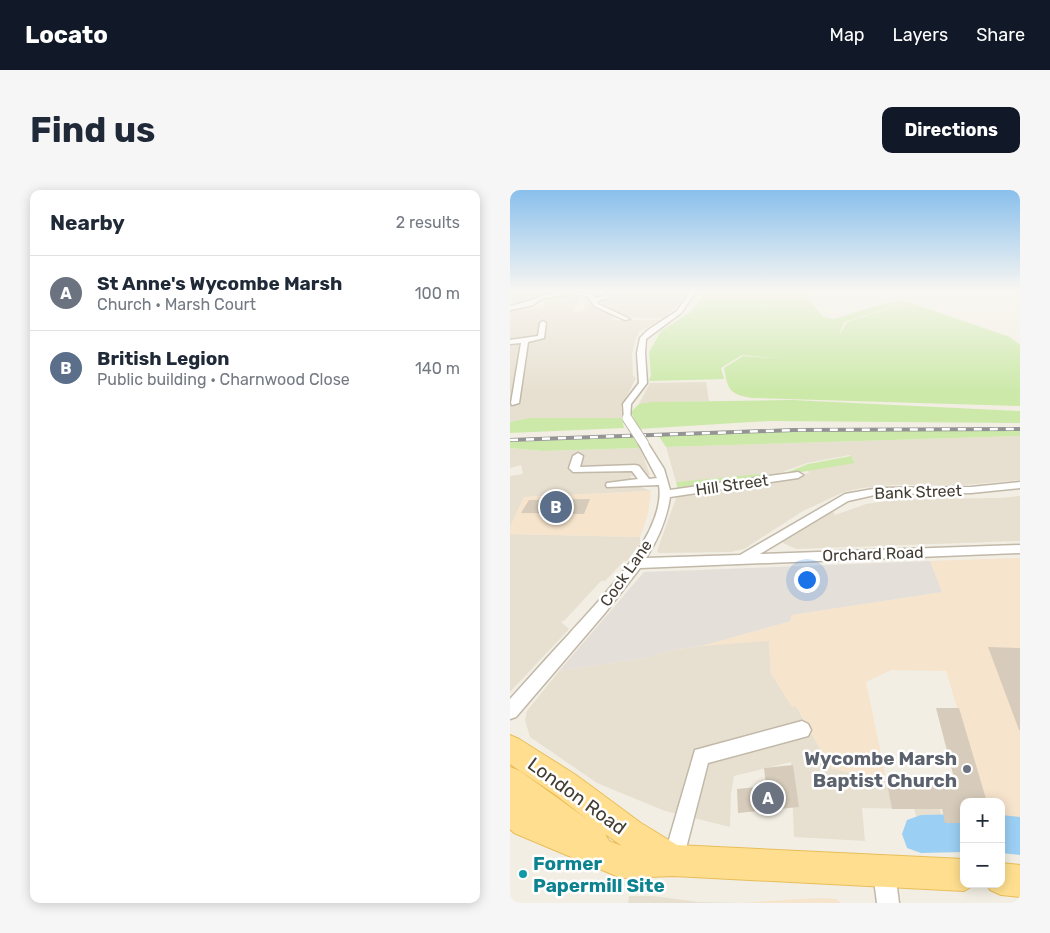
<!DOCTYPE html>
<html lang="en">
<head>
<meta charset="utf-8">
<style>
	:root { --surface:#fff; --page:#f6f6f7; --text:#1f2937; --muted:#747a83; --line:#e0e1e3; --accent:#111827 }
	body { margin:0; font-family:Rubik,sans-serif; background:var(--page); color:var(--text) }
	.controls { position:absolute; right:15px; bottom:15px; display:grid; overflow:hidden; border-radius:10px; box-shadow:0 2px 12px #0003 }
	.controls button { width:45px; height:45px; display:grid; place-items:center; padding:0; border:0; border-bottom:1px solid var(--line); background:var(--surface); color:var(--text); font:25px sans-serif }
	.you { position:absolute; left:296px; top:389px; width:18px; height:18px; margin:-12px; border:4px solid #fff; border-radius:50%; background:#1a73e8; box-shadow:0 0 0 8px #1a73e833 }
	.badge { display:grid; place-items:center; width:32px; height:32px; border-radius:50%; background:var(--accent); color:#fff; font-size:16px; font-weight:700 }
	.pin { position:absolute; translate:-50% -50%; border:2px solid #fff; box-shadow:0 1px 5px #0006 }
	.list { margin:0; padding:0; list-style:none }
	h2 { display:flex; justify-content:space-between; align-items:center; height:65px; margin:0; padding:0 20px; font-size:21px }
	h2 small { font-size:16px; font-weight:400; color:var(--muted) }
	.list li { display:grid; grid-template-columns:32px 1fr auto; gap:15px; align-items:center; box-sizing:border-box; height:75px; padding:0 20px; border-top:1px solid var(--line) }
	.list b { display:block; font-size:19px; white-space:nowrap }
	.list p { margin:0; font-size:16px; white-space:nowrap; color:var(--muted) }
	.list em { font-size:16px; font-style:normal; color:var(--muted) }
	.map { position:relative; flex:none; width:510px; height:713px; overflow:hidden; border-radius:10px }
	header { display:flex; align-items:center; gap:30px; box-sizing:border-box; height:70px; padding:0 25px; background:var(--accent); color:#fff }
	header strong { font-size:24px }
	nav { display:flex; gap:28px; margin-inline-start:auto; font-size:18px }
	.intro { display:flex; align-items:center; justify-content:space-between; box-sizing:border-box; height:120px; padding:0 30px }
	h1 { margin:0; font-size:35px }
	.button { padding:12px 22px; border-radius:10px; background:var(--accent); color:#fff; font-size:18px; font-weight:700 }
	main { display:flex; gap:30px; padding:0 30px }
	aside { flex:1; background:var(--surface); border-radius:10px; box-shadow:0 2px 12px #0003 }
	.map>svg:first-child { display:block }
	.residential { fill:#e7e0d1 }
	.commercial { fill:#f6e4cc }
	.industrial { fill:#e4dfd8 }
	.green { fill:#cce9a9 }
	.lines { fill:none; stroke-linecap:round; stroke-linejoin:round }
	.river { fill:#9bcff3; fill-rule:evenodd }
	.building { fill:#d7ccbb }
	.minor-casing { stroke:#c1b8a8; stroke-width:3 }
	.primary-casing { stroke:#e9be5a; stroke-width:2 }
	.minor { fill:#fff; fill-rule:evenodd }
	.primary { fill:#ffdf8f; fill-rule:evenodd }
	.rail-casing { stroke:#949494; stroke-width:4 }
	.rail { stroke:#fff; stroke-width:2.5; stroke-dasharray:8; stroke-linecap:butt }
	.minor-bridge-casing { stroke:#c1b8a8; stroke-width:11; stroke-linecap:butt }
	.minor-bridge { stroke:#fff; stroke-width:9 }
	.worship-dot { fill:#6b7280; stroke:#fff; stroke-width:2 }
	.culture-dot { fill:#0f9aa8; stroke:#fff; stroke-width:2 }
	.labels { text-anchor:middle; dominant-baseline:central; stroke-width:5; stroke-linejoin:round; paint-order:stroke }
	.street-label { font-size:16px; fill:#443d33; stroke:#fff }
	.near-worship-label { font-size:19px; font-weight:bold; fill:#5b616d; stroke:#fff; text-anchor:end }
	.near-street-label { font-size:19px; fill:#443d33; stroke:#fff }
	.near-culture-label { font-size:19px; font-weight:bold; fill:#0d838f; stroke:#fff; text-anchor:start }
</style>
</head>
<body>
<header>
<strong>Locato</strong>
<nav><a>Map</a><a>Layers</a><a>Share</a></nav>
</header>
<div class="intro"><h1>Find us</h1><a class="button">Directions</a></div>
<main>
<aside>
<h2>Nearby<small>2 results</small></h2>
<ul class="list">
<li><span class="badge" style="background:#6b7280">A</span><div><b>St Anne's Wycombe Marsh</b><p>Church · Marsh Court</p></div><em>100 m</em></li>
<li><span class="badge" style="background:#5c6f8a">B</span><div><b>British Legion</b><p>Public building · Charnwood Close</p></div><em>140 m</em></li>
</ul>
</aside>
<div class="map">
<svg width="510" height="713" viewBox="0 0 510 713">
	<rect width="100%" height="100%" fill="#f2eee3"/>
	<!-- residential -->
	<g class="residential">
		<path d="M0,102h24v7l-7,4 -12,2 -4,-1z"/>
		<path d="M105,102h72l-12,16 -11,10h-26l-23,-5 -16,-12 12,-4z"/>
		<path d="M64,104l6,1 -6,18 14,-4 -4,-1 3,-11 2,6 25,14 -4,3h51l-21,11 -4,7 -4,16 1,22 3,2 -15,29 1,11h-93l-19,4v-112l35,-3v-9z"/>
		<path d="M196,192l3,19 -70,3 11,-21z"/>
		<path d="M510,246v44l-56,5h-71l-31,3 -18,4 -41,19 -59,38 -13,3 -72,1 -2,-2 19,-53 4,-3 102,-16 27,-6 -1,-3 47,-8 -5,-7 -43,8 -30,11 -101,8 -10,-35z"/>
		<path d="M0,258l33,3 97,-3 10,27 -20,1 6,9 15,6 -127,6 -14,30v-51l13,-2 -2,-9 -11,3z"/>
		<path d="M510,306v45l-224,8 -13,-6v-5l48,-31 4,8 31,-11 35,-5 97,-1z"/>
		<path d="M0,344l130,3v6l-13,18h-3l-19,20h-4l-37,40 -3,1 8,7 -59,63z"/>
		<path d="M259,450l2,34 25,32 35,62 26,7 24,3 52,2 10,41 -26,-2 -3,-10 -52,-1 3,33 -71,-4 -3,-75 -57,14 -3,18 -1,33 -65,-16 -68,-28 -67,-46 -5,-17 2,-9 32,-40 86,-13 32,-9 24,-3z"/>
		<path d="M119,706h24l46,6 42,1h-113z"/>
	</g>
	<!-- commercial -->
	<g class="commercial">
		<path d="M141,301l-3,23 -8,23 -130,-3v-7l14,-30z"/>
		<path d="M510,368v288l-19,-1v-43h-15l-40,-131 -55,-1 -25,12 20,96h-5l-24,-3 -26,-7 -35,-62 -4,1 -21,-33 -2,-33 -68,5 90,-25v-6l151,-23 -12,-31z"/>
		<path d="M307,708l19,1 5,4h-100z"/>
	</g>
	<!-- industrial -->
	<path class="industrial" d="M420,371l12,31 -151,23v6l-90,25 -24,3 -32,9 -86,13 85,-99z"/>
	<!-- green -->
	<g class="green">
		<path d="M190,102h104l19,25 12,2 44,-14 25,-5v3l-60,19 -5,13 8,-13 61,-20 102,35 10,8v61l-268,-8c-23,-4 -24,-8 -28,-30l19,-12 45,3 -46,-4 -21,13 3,11 -75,2 2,-6 -2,-23 12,-21 28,-18 13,-14z"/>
		<path d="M282,210l228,11v12l-250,-2 -131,8 -8,-17 8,-8 13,-2z"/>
		<path d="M19,228h93l2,10 -114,5v-11z"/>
		<path d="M363,239l147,2v5l-354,11 -8,-12z"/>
		<path d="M123,247l7,11 -97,3 -33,-3v-6z"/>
		<path d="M341,266l4,7 -77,13 30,-12z"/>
		<path d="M250,284l2,2 -84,13 -2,-7z"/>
	</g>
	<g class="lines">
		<!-- river -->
		<g class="river">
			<path d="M454,624v38l-43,1 -14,-5 -5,-14 5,-14 14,-5z"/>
			<path d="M491,625l19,2v38l-19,-2z"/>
		</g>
	</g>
	<!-- building -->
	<g class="building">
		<path d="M80,309l-6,15 -63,-1 8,-13z"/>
		<path d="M478,457l32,1v82h-1z"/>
		<path d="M426,518h23l28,94h-23v21h-19l-3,-14h-50l-6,-31h68z"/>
		<path d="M283,575l6,42 -61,6 -1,-24 29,-3 -2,-18z"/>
	</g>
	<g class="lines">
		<defs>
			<g id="minor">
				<path d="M50,102l32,2 3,4 9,-2 4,-4h6l-6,6 -11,3 1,3 32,15 -5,1 -31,-14 -6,-10 -14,-2 -24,3 -7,1 -10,7 -23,5v-4c18,-3 32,-12 50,-14z"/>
				<path d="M180,102h6l-15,21 -35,26 -1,14 2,30 -16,21 -1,16h-6l-1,-16 16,-21 -2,-30 3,-15 8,-8 29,-19z"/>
				<path d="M33,131l3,2 -2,15 -16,4 -9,61 -7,2 -1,-2 10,-60 -11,1v-4l28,-4 2,-13z"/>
				<path d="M134,251l3,1 17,27 6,21 128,-18 5,3 -5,3 -128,19c-3,22 -12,42 -24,61l94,-3 105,-61 34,-6 92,-1 49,-5v6l-49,5 -92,1 -31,7 -88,53 260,-9v8l-380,15 -35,45 -89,104 -6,2v-20c20,-22 39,-44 59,-65 30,-34 98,-101 90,-149l-52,2 -1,-2 1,-2 31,-4 -6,-8 -59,1 -4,-4 4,-12 5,-3 5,3 -3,11 55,-2 4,1 10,13 8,-1 -18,-34z"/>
				<path d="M292,531l6,3 3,6 -3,6 -100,27 -25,97 -3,7 -7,3 -7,-3 -3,-7 32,-110z"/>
				<path d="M374,671l7,4 4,7 4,31h-22l-4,-31 4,-7z"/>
			</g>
			<g id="primary">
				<path d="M0,545l9,4 57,36 65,48 36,22 287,14v25h12l-12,7 -291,-15 -52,2 -107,-45 -4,-4v-62l10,4 68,49 -32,-25 -46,-31zM95,644l17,12 -13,-5z"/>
				<path d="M491,673l19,2v32l-19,-2 -11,-5 -3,-6h14z"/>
			</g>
		</defs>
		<!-- minor casing -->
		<use href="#minor" class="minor-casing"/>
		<!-- primary casing -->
		<use href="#primary" class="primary-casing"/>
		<!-- minor -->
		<use href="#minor" class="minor"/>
		<!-- primary -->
		<use href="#primary" class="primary"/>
		<defs>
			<path id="rail" d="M0,250l284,-10 226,-1"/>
		</defs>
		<!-- rail casing -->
		<use href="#rail" class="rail-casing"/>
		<!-- rail -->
		<use href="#rail" class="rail"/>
		<defs>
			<path id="minor-bridge" d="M117,228l17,26"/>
		</defs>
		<!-- minor-bridge casing -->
		<use href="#minor-bridge" class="minor-bridge-casing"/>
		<!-- minor-bridge -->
		<use href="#minor-bridge" class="minor-bridge"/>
	</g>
	<!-- sky -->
	<linearGradient id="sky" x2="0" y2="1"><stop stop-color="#89bfec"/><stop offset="0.5" stop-color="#f9f7f2"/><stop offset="1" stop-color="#f9f7f2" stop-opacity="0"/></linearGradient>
	<rect width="510" height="202" fill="url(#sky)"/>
	<!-- markers -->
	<circle class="worship-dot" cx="457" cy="579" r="5"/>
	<circle class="culture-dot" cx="13" cy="684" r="5"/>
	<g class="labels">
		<!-- street labels -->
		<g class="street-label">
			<text transform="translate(222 295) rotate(-8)">Hill Street</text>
			<text transform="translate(408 302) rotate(-2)">Bank Street</text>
			<text transform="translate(363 364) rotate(-2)">Orchard Road</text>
			<text transform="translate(116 383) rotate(-55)">Cock Lane</text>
		</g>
		<!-- near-worship labels -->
		<g class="near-worship-label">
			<text x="447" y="568">Wycombe Marsh<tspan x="447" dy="22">Baptist Church</tspan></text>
		</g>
		<!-- near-street labels -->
		<g class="near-street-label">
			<text transform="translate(67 606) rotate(36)">London Road</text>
		</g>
		<!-- near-culture labels -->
		<g class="near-culture-label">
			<text x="23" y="673">Former<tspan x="23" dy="22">Papermill Site</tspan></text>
		</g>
	</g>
</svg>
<div class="controls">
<button>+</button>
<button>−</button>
</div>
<div class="you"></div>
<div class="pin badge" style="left:258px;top:608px;background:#6b7280">A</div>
<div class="pin badge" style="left:46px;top:317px;background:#5c6f8a">B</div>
</div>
</main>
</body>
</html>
